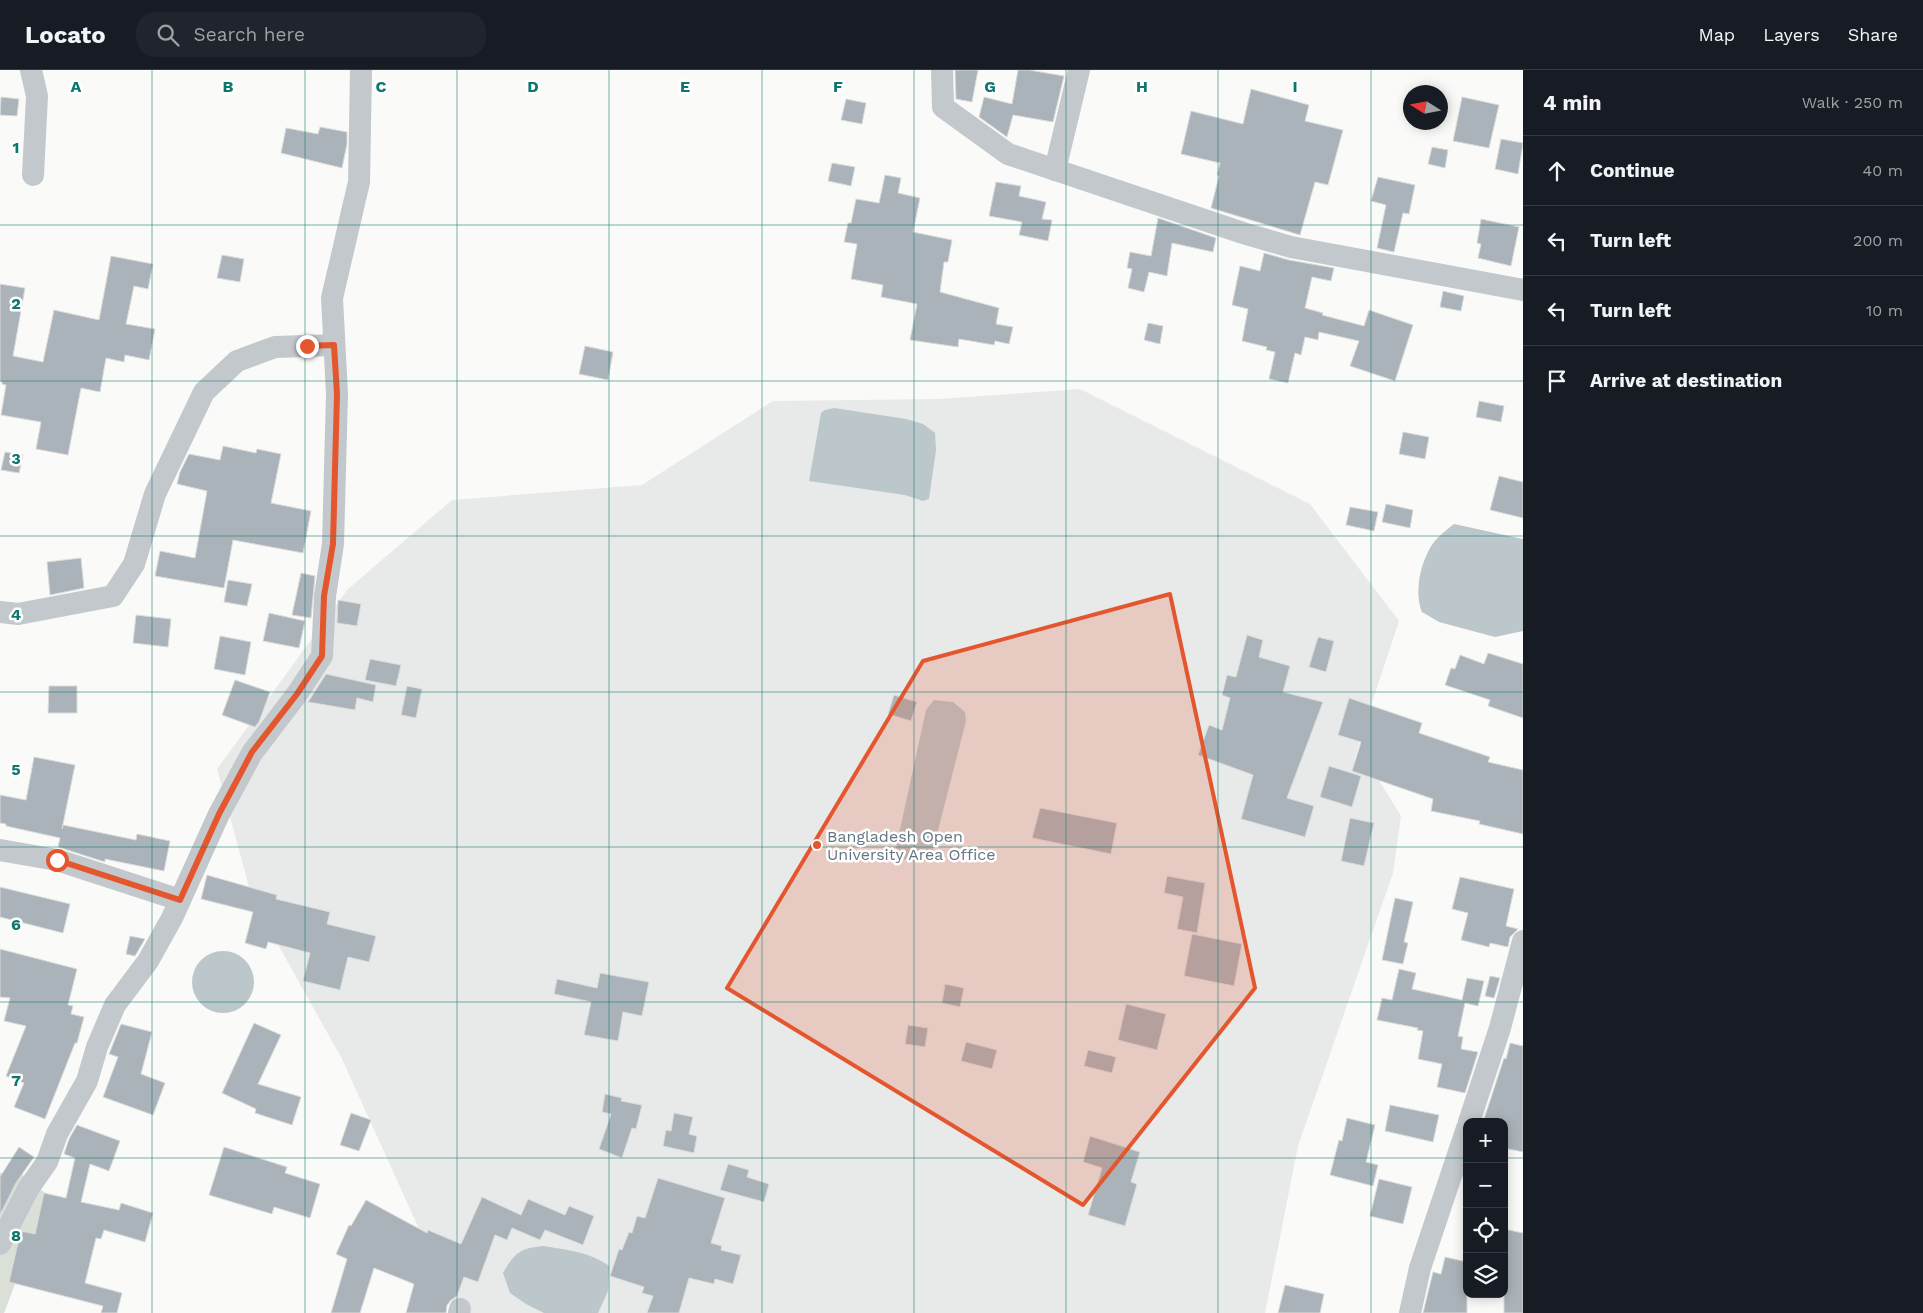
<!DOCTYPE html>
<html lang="en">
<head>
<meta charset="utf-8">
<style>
	:root { --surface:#171b24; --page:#20242c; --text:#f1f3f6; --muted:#9ea1a6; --line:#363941 }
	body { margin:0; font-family:"Work Sans",sans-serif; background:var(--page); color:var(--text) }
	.controls { position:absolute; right:15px; bottom:15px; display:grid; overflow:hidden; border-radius:10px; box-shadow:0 2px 12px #0003 }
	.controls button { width:45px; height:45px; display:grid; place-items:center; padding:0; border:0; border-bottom:1px solid var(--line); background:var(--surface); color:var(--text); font:25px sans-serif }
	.compass { position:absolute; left:1403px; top:15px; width:45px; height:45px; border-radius:50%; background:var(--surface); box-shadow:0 2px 12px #0003; rotate:281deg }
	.stop { position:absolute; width:15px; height:15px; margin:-11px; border:4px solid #e4572e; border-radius:50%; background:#fff }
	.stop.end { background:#e4572e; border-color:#fff; box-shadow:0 1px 5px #0008 }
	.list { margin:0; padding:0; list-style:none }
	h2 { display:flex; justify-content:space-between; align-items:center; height:65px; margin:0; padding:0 20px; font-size:21px }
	h2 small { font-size:16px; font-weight:400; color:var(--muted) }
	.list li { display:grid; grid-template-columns:32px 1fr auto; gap:15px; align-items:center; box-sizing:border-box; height:70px; padding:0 20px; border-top:1px solid var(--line) }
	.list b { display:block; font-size:19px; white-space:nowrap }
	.list em { font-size:16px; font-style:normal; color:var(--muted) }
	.icon { flex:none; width:28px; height:28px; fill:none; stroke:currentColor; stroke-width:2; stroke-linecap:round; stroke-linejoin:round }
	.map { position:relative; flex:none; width:1523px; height:1243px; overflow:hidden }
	header { display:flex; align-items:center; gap:30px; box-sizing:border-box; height:70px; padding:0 25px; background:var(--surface); border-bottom:1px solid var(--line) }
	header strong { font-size:24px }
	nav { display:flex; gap:28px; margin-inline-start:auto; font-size:18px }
	.search { width:350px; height:45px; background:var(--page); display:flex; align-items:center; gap:12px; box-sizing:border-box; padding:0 18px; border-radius:20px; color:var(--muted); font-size:19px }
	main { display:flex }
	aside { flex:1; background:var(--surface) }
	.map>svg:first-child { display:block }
	.built { fill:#e8e9e9 }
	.green { fill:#dadfd7 }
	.water { fill:#bbc7cb }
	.building { fill:#aab3b9; stroke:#dcdcda }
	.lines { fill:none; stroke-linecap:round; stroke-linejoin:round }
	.street { stroke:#c3c8cc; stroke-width:22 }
	.route { stroke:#e4572e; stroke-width:6 }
	.marked { fill:#e4572e; fill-opacity:0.2; stroke:#e4572e; stroke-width:4; stroke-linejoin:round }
	.grid { fill:none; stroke:#0f766e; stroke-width:1; stroke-opacity:0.55 }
	.poi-dot { fill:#e4572e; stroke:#fff; stroke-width:2 }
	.labels { text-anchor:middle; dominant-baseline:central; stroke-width:5; stroke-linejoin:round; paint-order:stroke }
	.poi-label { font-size:16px; fill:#657683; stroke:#fff; text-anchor:start }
	.grid-label { font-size:16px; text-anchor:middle; font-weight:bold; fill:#0f766e; stroke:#fff; stroke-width:5; stroke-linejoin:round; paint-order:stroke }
</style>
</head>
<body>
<header>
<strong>Locato</strong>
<div class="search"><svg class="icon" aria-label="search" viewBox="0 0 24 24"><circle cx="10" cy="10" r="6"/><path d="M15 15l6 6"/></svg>Search here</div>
<nav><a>Map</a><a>Layers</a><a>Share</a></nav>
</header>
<main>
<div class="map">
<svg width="1523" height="1243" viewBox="0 0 1523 1243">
	<rect width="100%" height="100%" fill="#fafaf8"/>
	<!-- built -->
	<path class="built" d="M1080,319l230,115 89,117 -35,106 -10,34 23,16 24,39 -8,57 -95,273 -33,167h-813l2,-7 -112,-247 -90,-161 -35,-129 131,-180 104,-89 190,-15 131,-84 166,-2z"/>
	<!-- green -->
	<path class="green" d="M19,1102l30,24 -45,117h-4v-140z"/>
	<!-- water -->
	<g class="water">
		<path d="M834,338l72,11 17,5 12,9 1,17 -7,49 -6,2 -18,-6 -96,-14 12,-68 4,-3z"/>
		<path d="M1454,454l69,15v92l-28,6 -56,-15 -17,-10c-7,-18 -3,-42 6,-60 5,-12 16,-20 26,-28z"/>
		<path d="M934,630l19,2 12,10 1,9 -33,129 -6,10c-9,2 -17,2 -26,-2l-5,-10 30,-138z"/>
		<circle cx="223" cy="912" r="31"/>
		<path d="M544,1176c23,4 46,6 65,20l-1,25 -10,22h-54l-18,-9 -16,-11 -7,-20c12,-21 18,-25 41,-27z"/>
	</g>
	<!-- building -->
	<g class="building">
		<path d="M955,0h23l-6,32 -16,-3z"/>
		<path d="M1018,0h11l35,6 -11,46 -40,-7 -6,22 -28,-20 5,-20 28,7z"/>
		<path d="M1251,19l58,16 -4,16 38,9 -15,55 -13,-3 -15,53 -89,-27 8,-32 -2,-1 3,-12 -39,-9 10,-43 52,13z"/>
		<path d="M1,27l18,2 -2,17 -17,-1z"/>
		<path d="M1462,27l37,8 -10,43 -36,-7z"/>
		<path d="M846,29l20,4 -4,21 -21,-4z"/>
		<path d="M320,57l27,5v12l-5,24 -61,-15 5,-25 32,6z"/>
		<path d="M1501,69l22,4 -5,31 -23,-5z"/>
		<path d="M1432,77l16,3 -3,18 -17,-4z"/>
		<path d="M832,93l23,4 -4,19 -23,-5z"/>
		<path d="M885,105l16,3 -3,15 22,5 -7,34 39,8 -4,22h-4l-4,30 59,16 -3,16 17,3 -4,17 -14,-3 -1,4 -35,-6 -1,8 -48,-7 7,-36 -36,-7 2,-12 -32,-6 6,-35 -13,-2 4,-19h3l5,-24 23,4z"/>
		<path d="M1378,107l37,8 -6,29 -6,-1 -9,39 -17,-4 9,-43 -15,-4z"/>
		<path d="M996,112l25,4 -2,10 27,6 -4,17 10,1 -4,21 -29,-6 3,-13 -33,-6z"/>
		<path d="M1158,148l58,20 -3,14 -41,-9 -5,33 -18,-4 -5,20 -16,-4 4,-19 -5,-1 3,-16 21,4z"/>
		<path d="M1481,149l38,8 -8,39 -33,-8 3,-14 -4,-1z"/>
		<path d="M1264,183l25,7 45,8 -3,13 -19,-4 -7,31 18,5 -1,2 42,11 5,-16 44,15 -18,56 -45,-15 9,-25 -40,-9 -1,8 -13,-3 -4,18 -6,-2 -7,30 -19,-4 6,-27 -9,-2 1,-3 -25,-6 6,-32 -16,-4 8,-39 20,5z"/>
		<path d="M222,185l22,4 -4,23 -23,-4z"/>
		<path d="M111,186l42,8 -5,25 -14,-3 -8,38 29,5 -6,31 -24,-5 -1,7 -18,-4 -6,34 -19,-4 -13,67 -32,-6 5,-27 -40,-7 5,-30 -4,-1v-2l-2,-1v-97l25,4 -12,68 30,6 11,-52 45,10z"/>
		<path d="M1443,221l21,5 -3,15 -21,-4z"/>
		<path d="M1148,253l15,3 -3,18 -16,-4z"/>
		<path d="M585,276l28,6 -5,28 -29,-6z"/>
		<path d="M1479,331l25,5 -3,16 -25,-5z"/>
		<path d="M1403,362l26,5 -4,22 -26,-5z"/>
		<path d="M223,376l33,7 1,-4 24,5 -10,49 40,8 -8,42 -70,-13 -9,48 -69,-12 5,-25 35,7 12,-67 -30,-7 3,-12 9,-18 31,6z"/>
		<path d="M5,382l18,3 -4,18 -18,-3z"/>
		<path d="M1499,406l24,6v36l-33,-8z"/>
		<path d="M1386,434l27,6 -3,18 -28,-6z"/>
		<path d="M1350,437l28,5 -4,19 -28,-6z"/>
		<path d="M81,488l3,30 -34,7 -3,-33z"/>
		<path d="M301,503l14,3 -4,42 -19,-3z"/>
		<path d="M228,510l24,4 -5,22 -23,-4z"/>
		<path d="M338,530l23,4 -4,22 -20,-3z"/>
		<path d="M269,543l36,8 -6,27 -36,-7z"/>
		<path d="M136,545l35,4 -3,28 -35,-4z"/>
		<path d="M1247,565l16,5 -4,17 31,9 -7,26 40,10 -36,96 27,8 -9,31 -64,-18 12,-44 -55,-20 11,-30 13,5 8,-32 -8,-3 5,-20 9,2z"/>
		<path d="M220,566l31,6 -6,33 -31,-6z"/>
		<path d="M1318,567l16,4 -8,31 -17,-5z"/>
		<path d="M1488,583l35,11v54l-35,-12 2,-6 -45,-15 6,-17 4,1 5,-14 24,9z"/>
		<path d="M370,589l31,6 -5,21 -31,-6z"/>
		<path d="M326,604l50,11 -3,17 -16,-4 -2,12 -47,-8z"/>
		<path d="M235,610l35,12 -11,30 -4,5 -33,-12z"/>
		<path d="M49,616h28v27h-29z"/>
		<path d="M407,616l15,3 -6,29 -15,-3z"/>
		<path d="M894,625l23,7 -6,19 -23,-7z"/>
		<path d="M1349,628l73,25 -3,10 71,24 -2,5 35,8v64l-44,-10 1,-3 -49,-10 2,-12 -81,-28 9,-29 -23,-7z"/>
		<path d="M34,687l41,8 -13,64 1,-4 73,15 1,-6 33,7 -6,30 -59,-12v3l-47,-15 2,-9 -54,-12v-2l-6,-1v-28l26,5z"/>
		<path d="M1329,696l32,10 -9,31 -32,-10z"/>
		<path d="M1040,738l77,15 -6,31 -79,-16z"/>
		<path d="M1350,748l24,5 -10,43 -23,-5z"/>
		<path d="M207,805l70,20 -1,4 54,13 -3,12 49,12 -7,26 -21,-5 -8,33 -37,-9 7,-28 -42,-11 -2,7 -21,-6 8,-31 -52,-13z"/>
		<path d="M1167,806l38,7 -8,50 -20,-4 6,-32 -19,-4z"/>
		<path d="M1460,807l54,12 -8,37 12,3 -8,8 -2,10 -18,-4 -1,4 -28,-7 7,-27 -16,-4z"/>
		<path d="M0,817l70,17 -7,29 -63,-16z"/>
		<path d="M1395,828l18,4 -9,40 4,1 -5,21 -21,-4z"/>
		<path d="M1192,864l50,10 -8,42 -50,-10z"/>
		<path d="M130,866l15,3 -10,17 -9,-2z"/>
		<path d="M0,879l77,20 -9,36 5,1 -2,8 13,3 -7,26h-2l-30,76 -31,-12 10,-24 -18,-7 20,-50 -22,-5 6,-23 -10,-1z"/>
		<path d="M1399,899l17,4 -4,16 50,11 5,-22 17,3 -6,25 -13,-3 -7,33 5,1 -2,12 17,3 -13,41 -28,-6 5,-23 -24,-5 5,-28 -6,-1 1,-2 -41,-8 5,-22 10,2z"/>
		<path d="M600,903l49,9 -7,34 -19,-4 -5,29 -34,-6 7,-33 -37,-8 3,-15 40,9z"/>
		<path d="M1490,906l10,2 -6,20 -9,-2z"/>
		<path d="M945,914l19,4 -4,19 -18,-4z"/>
		<path d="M1126,934l40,10 -9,36 -39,-10z"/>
		<path d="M254,953l27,12 -23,49 43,13 -9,28 -37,-12 1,-4 -34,-16z"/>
		<path d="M121,954l31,8 -11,42 24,9 -12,32 -50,-18 15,-40 -9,-3z"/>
		<path d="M908,955l20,3 -3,19 -20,-3z"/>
		<path d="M966,972l31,8 -5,19 -31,-8z"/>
		<path d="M1510,973l13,3v106l-19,-4v-26h-21l21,-64 2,1z"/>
		<path d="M1088,980l28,7 -4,16 -28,-7z"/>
		<path d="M605,1024l17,4 -1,3 21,4 -6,24 -4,-1 -10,30 -23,-9 12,-35 -9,-2z"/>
		<path d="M1390,1035l49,10 -6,27 -48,-11z"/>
		<path d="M351,1043l20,7 -12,31 -19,-6z"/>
		<path d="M674,1043l19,4 -4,17 8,2 -3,17 -31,-7 3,-16 5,1z"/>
		<path d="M1347,1048l28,7 -9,37 12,3 -5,21 -43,-11 9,-35 3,1z"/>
		<path d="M77,1055l43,16 -11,30 -19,-7 -9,38 38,8 2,-7 32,10 -8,29 -41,-12 -3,9 -5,-1 -11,45 37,10 -5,20h-16l2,-7 -94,-24 11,-48 1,-3 14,3 9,-41 22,5 9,-40 -11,-4 5,-15z"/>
		<path d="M1090,1066l50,16 -9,30 6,2 -12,42 -37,-11 14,-47 -19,-6z"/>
		<path d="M19,1077l15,10 -18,26 -16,32v-38z"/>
		<path d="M224,1077l63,20 -2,6 35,11 -10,34 -36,-11 -2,7 -63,-19z"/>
		<path d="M728,1094l21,6 -2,7 22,7 -5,18 -44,-12z"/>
		<path d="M658,1108l67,20 -14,45 11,3 -1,4 20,5 -8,29 -18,-5 -1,5 -25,-6 -10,35h-32l6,-17 -11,-3 2,-6 -34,-11 9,-27 3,1 7,-18 3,1 5,-17 8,2z"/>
		<path d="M1379,1109l33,8 -9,37 -33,-8z"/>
		<path d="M482,1127l39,18 7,-16 37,16 4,-9 25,10 -11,29 -38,-15 -5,10 -28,-12 -5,12 -12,-5 -17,47 -14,-5 -7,19 -6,4 -4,5 -1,8h-40l8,-29 -40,-16 -14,45h-29l16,-54 -11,-5 13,-29 2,1 15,-26 61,33 1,-3 33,14z"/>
		<path d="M1504,1159l19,4v80h-19z"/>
		<path d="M1445,1187l22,5v51h-44l10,-41 8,2z"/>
		<path d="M1285,1215l39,9 -4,19h-42z"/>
	</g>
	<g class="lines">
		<!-- street -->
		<g class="street">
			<path d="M31,0l6,26 -4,79"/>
			<path d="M942,0l1,37 65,47 235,79 48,14 232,43"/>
			<path d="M1055,100l24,-100"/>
			<path d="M0,542l18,2 95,-18 21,-32 21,-70 49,-102 33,-31 38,-14 59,-2"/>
			<path d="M0,780l57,10 123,40"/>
			<path d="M1469,1052l31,-94 23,-87"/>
			<path d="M0,1174l28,-55 19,-27 10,-28 30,-53 10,-34 18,-42 33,-44 24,-43 47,-104 33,-61 45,-59 25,-38 3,-60 8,-52 4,-150 -5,-96 27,-116 2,-112"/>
			<path d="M459,1243l1,-4"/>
			<path d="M1410,1243l10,-45 47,-140"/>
		</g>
	</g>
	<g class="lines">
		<!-- route -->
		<path class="route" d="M57,790l123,40 39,-86 33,-62 45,-58 25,-38 2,-60 9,-52 4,-150 -3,-49 -27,1"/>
	</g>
	<!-- marked area -->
	<path class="marked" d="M1170,524l85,394 -172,217 -356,-217 196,-327z"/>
	<!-- grid -->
	<path class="grid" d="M152,0v1243M305,0v1243M457,0v1243M609,0v1243M762,0v1243M914,0v1243M1066,0v1243M1218,0v1243M1371,0v1243M0,155h1523M0,311h1523M0,466h1523M0,622h1523M0,777h1523M0,932h1523M0,1088h1467M1504,1088h19"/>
	<!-- markers -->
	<circle class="poi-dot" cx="817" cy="775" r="5"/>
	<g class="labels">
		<!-- poi labels -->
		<g class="poi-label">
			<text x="827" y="766">Bangladesh Open<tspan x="827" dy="18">University Area Office</tspan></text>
		</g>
	</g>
	<g class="grid-label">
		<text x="76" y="22">A</text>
		<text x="228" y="22">B</text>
		<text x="381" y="22">C</text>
		<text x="533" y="22">D</text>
		<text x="685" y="22">E</text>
		<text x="838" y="22">F</text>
		<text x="990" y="22">G</text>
		<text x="1142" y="22">H</text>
		<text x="1295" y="22">I</text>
		<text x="16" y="83">1</text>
		<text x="16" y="239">2</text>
		<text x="16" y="394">3</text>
		<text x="16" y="550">4</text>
		<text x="16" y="705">5</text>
		<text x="16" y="860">6</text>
		<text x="16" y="1016">7</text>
		<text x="16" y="1171">8</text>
	</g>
</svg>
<div class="controls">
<button>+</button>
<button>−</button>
<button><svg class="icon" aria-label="locate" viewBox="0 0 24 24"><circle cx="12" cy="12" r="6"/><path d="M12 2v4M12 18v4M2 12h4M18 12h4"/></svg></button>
<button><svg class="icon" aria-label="layers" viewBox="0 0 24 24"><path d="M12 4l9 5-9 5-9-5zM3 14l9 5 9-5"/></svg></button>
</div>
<svg class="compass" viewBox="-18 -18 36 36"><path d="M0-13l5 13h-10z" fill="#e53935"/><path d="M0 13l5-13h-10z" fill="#9ea1a6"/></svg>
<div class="stop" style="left:57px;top:790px"></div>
<div class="stop end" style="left:307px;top:276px"></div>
</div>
<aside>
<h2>4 min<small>Walk · 250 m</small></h2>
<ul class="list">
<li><svg class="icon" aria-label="ahead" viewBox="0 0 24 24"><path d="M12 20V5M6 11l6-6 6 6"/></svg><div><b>Continue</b></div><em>40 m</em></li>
<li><svg class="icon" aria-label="left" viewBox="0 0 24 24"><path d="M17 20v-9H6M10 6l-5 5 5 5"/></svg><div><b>Turn left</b></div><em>200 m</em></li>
<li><svg class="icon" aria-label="left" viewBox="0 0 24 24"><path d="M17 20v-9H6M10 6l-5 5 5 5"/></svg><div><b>Turn left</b></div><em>10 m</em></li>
<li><svg class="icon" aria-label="arrive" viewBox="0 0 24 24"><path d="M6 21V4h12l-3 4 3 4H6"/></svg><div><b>Arrive at destination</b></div></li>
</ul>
</aside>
</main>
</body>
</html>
